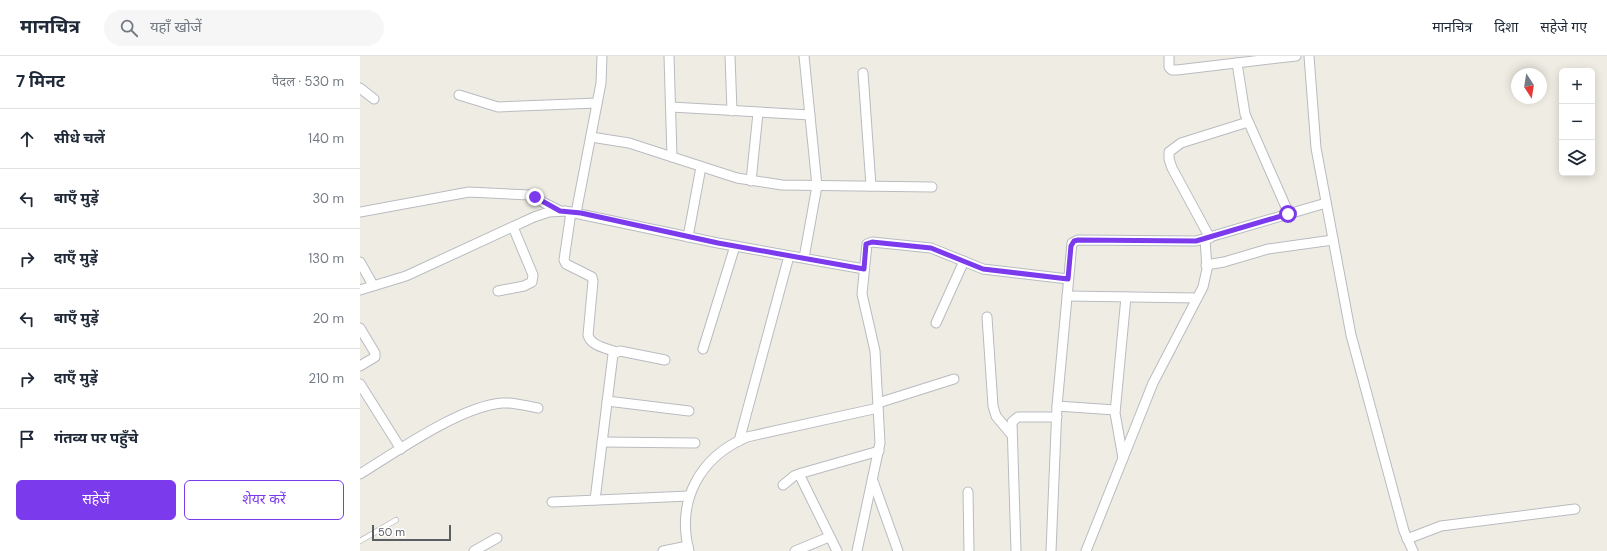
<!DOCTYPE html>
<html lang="hi">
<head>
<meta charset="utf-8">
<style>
	:root { --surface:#fff; --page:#f6f6f7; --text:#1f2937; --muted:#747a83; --line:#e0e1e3; --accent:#7c3aed }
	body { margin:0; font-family:"DM Sans","Noto Sans Devanagari",sans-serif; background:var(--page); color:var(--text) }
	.controls { position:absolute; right:12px; top:12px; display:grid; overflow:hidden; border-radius:6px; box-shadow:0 2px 10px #0003 }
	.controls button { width:36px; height:36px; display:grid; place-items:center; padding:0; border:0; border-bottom:1px solid var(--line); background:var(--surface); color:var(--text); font:20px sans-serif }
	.compass { position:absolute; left:1151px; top:12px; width:36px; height:36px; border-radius:50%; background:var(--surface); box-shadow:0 2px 10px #0003; rotate:168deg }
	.scale { position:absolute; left:12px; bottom:10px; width:79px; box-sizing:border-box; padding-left:4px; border:2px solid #5b5f64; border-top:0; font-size:11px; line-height:14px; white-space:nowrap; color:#5b5f64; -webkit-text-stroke:3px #fff; paint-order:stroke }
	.stop { position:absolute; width:12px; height:12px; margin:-9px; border:3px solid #7c3aed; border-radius:50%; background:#fff }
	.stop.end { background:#7c3aed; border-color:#fff; box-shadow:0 1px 4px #0008 }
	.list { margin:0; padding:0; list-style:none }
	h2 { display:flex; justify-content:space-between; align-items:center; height:52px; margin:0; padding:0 16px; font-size:17px }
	h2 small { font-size:13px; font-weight:400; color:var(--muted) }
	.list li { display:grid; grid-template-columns:26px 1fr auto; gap:12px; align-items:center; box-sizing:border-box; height:60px; padding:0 16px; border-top:1px solid var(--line) }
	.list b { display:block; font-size:15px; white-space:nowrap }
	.list em { font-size:13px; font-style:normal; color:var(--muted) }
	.actions { display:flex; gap:8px; padding:12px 16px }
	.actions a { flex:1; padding:9px 0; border:1px solid var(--accent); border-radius:6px; text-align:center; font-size:14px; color:var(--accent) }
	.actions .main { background:var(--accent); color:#fff }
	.icon { flex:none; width:22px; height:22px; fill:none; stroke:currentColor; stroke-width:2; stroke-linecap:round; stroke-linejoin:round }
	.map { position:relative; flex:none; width:1247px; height:495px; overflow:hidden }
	header { display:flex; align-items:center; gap:24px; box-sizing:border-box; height:56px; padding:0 20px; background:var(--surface); border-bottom:1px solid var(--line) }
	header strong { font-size:19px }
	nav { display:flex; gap:22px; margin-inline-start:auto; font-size:14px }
	.search { width:280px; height:36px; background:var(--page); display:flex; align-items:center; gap:10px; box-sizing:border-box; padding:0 14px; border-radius:22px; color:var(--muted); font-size:15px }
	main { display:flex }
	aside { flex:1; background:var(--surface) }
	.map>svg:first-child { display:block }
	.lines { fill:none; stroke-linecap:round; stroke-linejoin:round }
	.service-casing { stroke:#b8bbc0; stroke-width:6 }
	.minor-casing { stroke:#b8bbc0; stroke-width:11 }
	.service { stroke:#fff; stroke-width:4.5 }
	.minor { stroke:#fff; stroke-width:9 }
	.route { stroke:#7c3aed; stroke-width:5 }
</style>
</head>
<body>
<header>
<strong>मानचित्र</strong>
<div class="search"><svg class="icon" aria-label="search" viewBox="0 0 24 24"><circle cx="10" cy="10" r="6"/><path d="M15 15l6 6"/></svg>यहाँ खोजें</div>
<nav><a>मानचित्र</a><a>दिशा</a><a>सहेजे गए</a></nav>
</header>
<main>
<aside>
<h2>7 मिनट<small>पैदल · 530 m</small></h2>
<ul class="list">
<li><svg class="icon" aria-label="ahead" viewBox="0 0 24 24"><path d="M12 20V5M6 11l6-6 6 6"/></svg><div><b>सीधे चलें</b></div><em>140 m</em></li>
<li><svg class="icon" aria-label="left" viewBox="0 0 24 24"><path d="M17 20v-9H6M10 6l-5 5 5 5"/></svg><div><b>बाएँ मुड़ें</b></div><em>30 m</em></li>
<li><svg class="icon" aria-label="right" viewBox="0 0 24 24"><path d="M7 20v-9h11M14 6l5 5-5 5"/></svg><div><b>दाएँ मुड़ें</b></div><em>130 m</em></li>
<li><svg class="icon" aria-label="left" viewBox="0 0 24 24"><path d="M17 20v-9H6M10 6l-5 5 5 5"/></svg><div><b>बाएँ मुड़ें</b></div><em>20 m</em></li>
<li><svg class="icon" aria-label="right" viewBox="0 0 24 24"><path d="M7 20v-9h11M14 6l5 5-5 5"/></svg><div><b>दाएँ मुड़ें</b></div><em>210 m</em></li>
<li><svg class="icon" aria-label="arrive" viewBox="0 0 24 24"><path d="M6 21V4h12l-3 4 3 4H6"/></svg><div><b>गंतव्य पर पहुँचे</b></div></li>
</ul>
<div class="actions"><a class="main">सहेजें</a><a>शेयर करें</a></div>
</aside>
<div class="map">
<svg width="1247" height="495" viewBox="0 0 1247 495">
	<rect width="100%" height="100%" fill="#efede3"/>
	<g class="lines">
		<defs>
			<path id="service" d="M0,485l36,-21"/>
			<g id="minor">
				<path d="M309,0l3,101"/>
				<path d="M370,0l2,55"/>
				<path d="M809,0v11l3,3h5l119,-14"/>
				<path d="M949,0l7,92 35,187 53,196 9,20"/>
				<path d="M877,7l8,51 44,100"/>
				<path d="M503,17l8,113"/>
				<path d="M0,32l14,11"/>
				<path d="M99,39l39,12 99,-4"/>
				<path d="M311,51l139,8"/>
				<path d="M231,81l38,6 108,35 45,7 150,2"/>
				<path d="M391,125l7,-68"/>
				<path d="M0,156l109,-20 60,3 31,16"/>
				<path d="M211,156l-7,48 2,4 26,13 1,4 -5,54c3,11 18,13 28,17"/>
				<path d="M216,157l25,-130 1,-27"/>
				<path d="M328,181l13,-70"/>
				<path d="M850,182l-38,-70 -3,-9v-7l12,-9 67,-21"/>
				<path d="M444,202l13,-72 -13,-130"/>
				<path d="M0,206l13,23"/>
				<path d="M846,209l18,-3 44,-13 65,-9"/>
				<path d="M0,234l46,-14 128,-59 15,-5 16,-1 153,32 146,26"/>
				<path d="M138,235l26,-5 8,-4 1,-7 -20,-48"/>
				<path d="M707,240l130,2"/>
				<path d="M627,261l6,89 3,10 15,18"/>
				<path d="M576,267l28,-62"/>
				<path d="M0,272l15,25v4l-15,9"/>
				<path d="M343,293l32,-103"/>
				<path d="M0,328l41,65"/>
				<path d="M247,345l82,10"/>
				<path d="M518,347l76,-24"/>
				<path d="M697,350l58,4"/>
				<path d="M379,385l50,-185"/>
				<path d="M242,386l93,1"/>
				<path d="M763,402l-8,-45 11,-116"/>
				<path d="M0,418c36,-22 101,-68 142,-71 12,-1 24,3 36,5"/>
				<path d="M439,418l38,77"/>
				<path d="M513,425l25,70"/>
				<path d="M423,429l11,-9 8,-3 77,-22"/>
				<path d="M608,436l1,59"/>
				<path d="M235,444l18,-146 7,-3 45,9"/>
				<path d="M192,446l137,-6"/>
				<path d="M1047,483l34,-13 134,-17"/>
				<path d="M114,495l23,-13"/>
				<path d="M303,495l25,-5"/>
				<path d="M329,495c-13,-51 11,-94 58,-114l131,-29"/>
				<path d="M435,495l34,-14"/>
				<path d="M497,495l23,-108 -5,-92 -13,-57 5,-50 5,-2 59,6 52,21 85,10"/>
				<path d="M656,495l-4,-129 6,-5h39"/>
				<path d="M691,495l6,-145 15,-163 6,-3 118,1 130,-38"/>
				<path d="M726,495l67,-168 50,-96 4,-18 -2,-30"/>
			</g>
		</defs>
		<!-- service casing -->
		<use href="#service" class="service-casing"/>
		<!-- minor casing -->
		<use href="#minor" class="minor-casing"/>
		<!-- service -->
		<use href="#service" class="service"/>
		<!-- minor -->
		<use href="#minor" class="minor"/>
	</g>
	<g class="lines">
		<!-- route -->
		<path class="route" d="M175,141l25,14 21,2 137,30 146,26 2,-25 6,-2 59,6 52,21 85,10 3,-33 3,-5 4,-1 118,1 92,-27"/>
	</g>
</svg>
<div class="controls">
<button>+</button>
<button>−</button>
<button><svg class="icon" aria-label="layers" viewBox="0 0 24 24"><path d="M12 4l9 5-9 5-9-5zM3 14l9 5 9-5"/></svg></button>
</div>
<svg class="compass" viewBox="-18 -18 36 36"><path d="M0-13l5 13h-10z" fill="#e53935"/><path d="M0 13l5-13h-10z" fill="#747a83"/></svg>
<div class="scale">50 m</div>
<div class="stop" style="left:928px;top:158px"></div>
<div class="stop end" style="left:175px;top:141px"></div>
</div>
</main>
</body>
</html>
